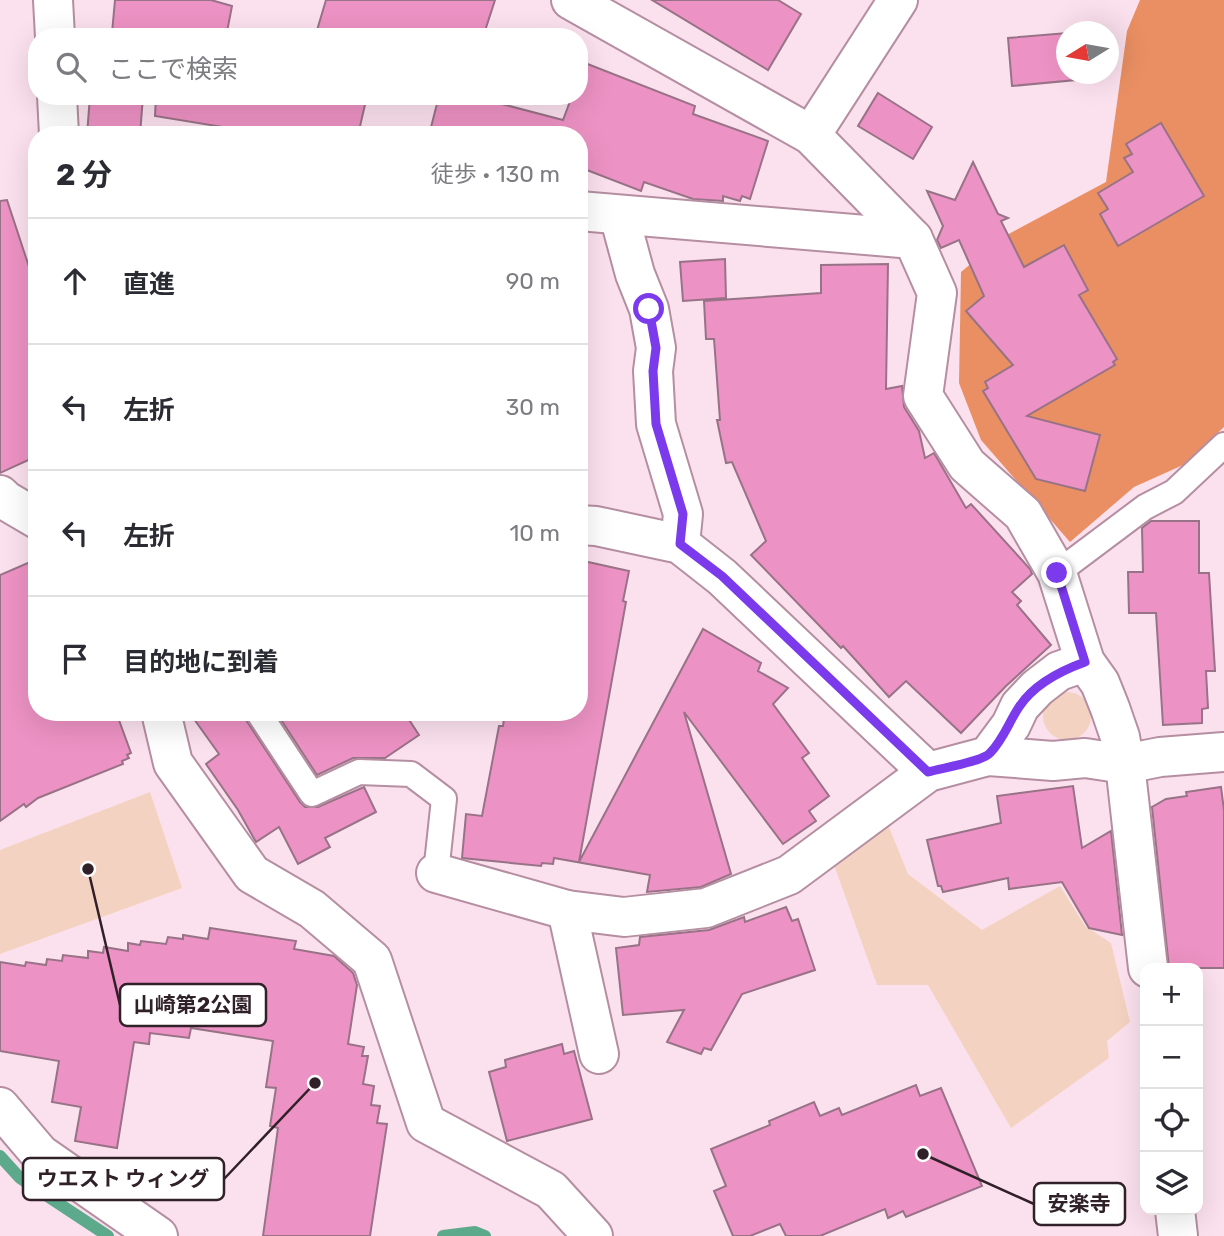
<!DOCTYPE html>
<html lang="ja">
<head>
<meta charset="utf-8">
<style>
	:root { --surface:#fff; --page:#f7f7f7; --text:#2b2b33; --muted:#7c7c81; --line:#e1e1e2 }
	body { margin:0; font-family:Rubik,"Noto Sans JP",sans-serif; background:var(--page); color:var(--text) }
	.controls { position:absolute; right:21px; bottom:21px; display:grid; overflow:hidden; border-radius:14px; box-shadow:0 7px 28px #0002 }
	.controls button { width:63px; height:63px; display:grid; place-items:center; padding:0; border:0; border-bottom:2px solid var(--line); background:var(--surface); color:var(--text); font:35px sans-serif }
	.compass { position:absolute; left:1056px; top:21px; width:63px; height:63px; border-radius:50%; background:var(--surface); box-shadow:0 7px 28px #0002; rotate:259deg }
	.stop { position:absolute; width:21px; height:21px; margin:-16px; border:5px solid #7c3aed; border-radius:50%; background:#fff }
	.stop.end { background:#7c3aed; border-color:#fff; box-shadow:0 2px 7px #0008 }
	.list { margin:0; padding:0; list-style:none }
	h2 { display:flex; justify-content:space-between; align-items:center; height:91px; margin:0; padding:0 28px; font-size:30px }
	h2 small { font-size:23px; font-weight:400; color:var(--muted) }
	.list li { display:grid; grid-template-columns:46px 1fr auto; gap:21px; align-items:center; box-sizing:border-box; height:126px; padding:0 28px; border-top:2px solid var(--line) }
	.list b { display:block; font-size:26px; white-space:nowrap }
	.list em { font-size:23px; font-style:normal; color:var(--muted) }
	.icon { flex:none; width:38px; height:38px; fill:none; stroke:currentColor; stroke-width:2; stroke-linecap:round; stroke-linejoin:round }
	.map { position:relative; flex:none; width:1224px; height:1236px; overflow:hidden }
	.search { position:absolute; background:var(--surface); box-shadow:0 7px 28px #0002; left:28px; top:28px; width:560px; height:77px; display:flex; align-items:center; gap:18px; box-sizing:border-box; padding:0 24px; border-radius:28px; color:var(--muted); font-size:26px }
	.panel { position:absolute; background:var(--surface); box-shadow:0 7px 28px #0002; left:28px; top:126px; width:560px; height:595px; border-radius:28px }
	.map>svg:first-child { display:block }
	.green { fill:#f4d2c1 }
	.forest { fill:#ea8f63 }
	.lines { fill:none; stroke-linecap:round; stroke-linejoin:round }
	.stream { stroke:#5ca98c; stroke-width:12 }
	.building { fill:#ed92c4; stroke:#987286; stroke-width:2 }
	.lane-casing { stroke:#b58ea2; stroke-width:28 }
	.street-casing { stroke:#b58ea2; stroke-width:42 }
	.lane { stroke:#fff; stroke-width:24 }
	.street { stroke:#fff; stroke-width:38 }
	.route { stroke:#7c3aed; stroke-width:9 }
	.leader { fill:none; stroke:#302028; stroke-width:2.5 }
	.callout-dot { fill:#302028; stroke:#fff; stroke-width:2.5 }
	.callout { fill:#fff; stroke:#302028; stroke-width:2.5 }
	.callout-label { font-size:21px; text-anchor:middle; font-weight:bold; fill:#302028 }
</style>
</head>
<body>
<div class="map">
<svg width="1224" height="1236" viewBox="0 0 1224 1236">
	<rect width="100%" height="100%" fill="#fbe1ee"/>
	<!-- green -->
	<g class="green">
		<circle cx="1067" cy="716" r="24"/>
		<path d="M150,792l32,96 -182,66v-104z"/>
		<path d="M888,825l20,49 74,56 78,-44 25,40 26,17 19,79 -23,19 2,17 -98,70 -83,-143h-51l-43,-120z"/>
	</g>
	<!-- forest -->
	<path class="forest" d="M1140,0h84v427l-41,38 -49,22 -64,55 -89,-102 -22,-57 2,-111 42,-35 103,-55 21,-151z"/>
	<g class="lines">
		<!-- stream -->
		<g class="stream">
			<path d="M0,1156l20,22 88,58"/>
			<path d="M443,1236l32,-4 10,4"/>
		</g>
	</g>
	<!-- building -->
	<g class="building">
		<path d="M115,0h96l21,6 -6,31h-73l-41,-4z"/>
		<path d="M326,0h169l-12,37h-168z"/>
		<path d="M652,0h126l23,14 -33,56z"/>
		<path d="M1067,33v41h8l1,6 -64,6 -4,-48z"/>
		<path d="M585,63l110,43 -2,8 75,27 -18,58 -8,-3 -2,5 -17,-5v5l-30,-2 -49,-17 -3,9 -62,-24v-32h-150l10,-39h32l92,24 9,-24h7v-18z"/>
		<path d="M878,93l54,34 -19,32 -55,-33z"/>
		<path d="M90,96h53l-3,39h-53z"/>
		<path d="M156,96h211l-9,39h-86l-117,-19z"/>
		<path d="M1161,123l43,73 -86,50 -18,-32 8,-5 -10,-16 35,-21 -9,-14 8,-4 -6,-10z"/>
		<path d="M973,162l25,52 10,4 -7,3 23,46 40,-22 24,45 -9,5 38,64 -4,3 2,3 -88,51 73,19 -15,56 -49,-12 -53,-88 5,-3 -3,-6 28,-17 -47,-54 18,-15 -25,-56 -18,8 -4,-8 6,-14 -16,-35 28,9z"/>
		<path d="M7,200l30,91v165l-37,17v-272z"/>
		<path d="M725,259l1,39 -43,3 -3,-39z"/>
		<path d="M888,264l-2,125 16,-3 2,21 15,24 6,27 9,-5 32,55 5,-4 59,65 2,5 -20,18 9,9 -4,4 34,40 -45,41 -45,47 -55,-52 -17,16 -46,-51 -2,2 -90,-93 15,-14 -34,-79 -6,1 -9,-43h3l-6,-81h-8l-2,-38 117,-8v-28z"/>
		<path d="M1151,521h48v52h10l6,98h-9l2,37 -6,1v14l-39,2 -7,-112h-27l-1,-41h15l-1,-44z"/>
		<path d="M37,559v153h79l15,41 -4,2 2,3 -7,3 1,3 -85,34 -12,9 -2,-3 -24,17v-246z"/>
		<path d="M579,560l50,11 -6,30 3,1 -47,260 124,-233 58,34 -3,8 30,17 -15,16 36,49 -7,5 27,38 -20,15 7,10 -33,23 -99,-132 47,162 -30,13 -54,5 3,-17 -96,-17 -1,6 -11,-1 -1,3 -79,-8 4,-44 16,2 17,-90h4l2,-14h74z"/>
		<path d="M189,712h54l3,8 54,82 5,5h13l46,-20 12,25 -51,26 5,9 -32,17 -19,-37 -23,15 -18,-32 -32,-46 13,-10z"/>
		<path d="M276,712h128l15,23 -34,23h-32l-36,17z"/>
		<path d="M1073,786l9,62 29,-17 11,104 -33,-7 -27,-46 -53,7 -1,-11 -65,14 -2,-6h-3l-11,-46 74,-17 -4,-27z"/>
		<path d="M1221,787l3,23v158h-55l-17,-161 14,-8 21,-3 -1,-4z"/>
		<path d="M786,907l6,14 6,-2 17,51 -73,24 -31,56 -7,-2 -3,6 -34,-12 17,-32 -61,5 -7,-67 23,-3 1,-8 69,-7 35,-13 1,5z"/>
		<path d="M210,928l86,13 -2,8 40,7 19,17 4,12 -9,59 16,3 -2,9h6l-5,28 11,2 -3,19 9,1 -3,17 10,1 -17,112h-107l15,-108 -8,-2 6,-38 -10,-1 7,-46 -82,-13 -2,10 -39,-5 -1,11 -15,-2 -17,106 -42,-7 6,-34 -29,-5 7,-41 -59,-10v-89l25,4 1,-4 20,3 1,-6 15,2 1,-6 25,3v-7l15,2 1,-6 24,4v-8l12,2 1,-4 25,3 2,-7 15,2v-4l25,4z"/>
		<path d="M562,1044l2,10 10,-3 18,68 -85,22 -18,-69 17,-5 -1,-7z"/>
		<path d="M916,1085l4,11 21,-8 41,98 -76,31 -3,-6 -15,7 -3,-9 -65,27h-34l-6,-12 -30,12h-17l-19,-45 12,-5 -15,-37 59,-24 -1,-4 45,-19 6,14 19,-8 3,7z"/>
	</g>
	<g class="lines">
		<defs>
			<g id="lane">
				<path d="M1057,573l88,-66 29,-15 50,-47"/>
				<path d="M258,712l54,82 47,-22 52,2 33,25 -8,74"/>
			</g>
			<g id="street">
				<path d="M53,0l2,37"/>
				<path d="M571,0l240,135 102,104 24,54 -14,103 44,69 56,49 34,59 28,89 15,21 10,25 10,29 5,27 23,204"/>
				<path d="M57,96l2,39"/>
				<path d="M811,135l87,-135"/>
				<path d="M579,211l334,28"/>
				<path d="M619,215l16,59 14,35 7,39 -3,23 3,53 27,90 -3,30"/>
				<path d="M0,495l5,5 32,19"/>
				<path d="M579,525l17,1 84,18 42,33 206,195"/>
				<path d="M161,712l12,51 79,111 60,35 60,51 54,163 125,67 42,46"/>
				<path d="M988,756l65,5 32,-3 40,6 35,-7 64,-5"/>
				<path d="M436,873l131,37 57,7 82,-9 83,-33 139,-103 60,-16 23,-31 9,-19 17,-18 22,-17 26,-9"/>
				<path d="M567,910l32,144"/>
				<path d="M0,1107l40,47 118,82"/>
				<path d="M1175,1210l3,26"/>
			</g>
		</defs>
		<!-- lane casing -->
		<use href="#lane" class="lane-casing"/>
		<!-- street casing -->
		<use href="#street" class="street-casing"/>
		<!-- lane -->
		<use href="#lane" class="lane"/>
		<!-- street -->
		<use href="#street" class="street"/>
	</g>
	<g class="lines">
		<!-- route -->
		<path class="route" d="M649,309l7,39 -3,23 3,53 27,90 -3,30 42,32 206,196c13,-4 54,-10 62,-19 13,-13 19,-31 29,-46 15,-23 41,-36 66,-45l-28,-89"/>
	</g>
	<!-- callouts -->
	<path class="leader" d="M88 869L120 1005M315 1083L224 1179M923 1154L1034 1204"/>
	<g class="callout-dot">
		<circle cx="88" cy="869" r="7"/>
		<circle cx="315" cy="1083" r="7"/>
		<circle cx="923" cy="1154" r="7"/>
	</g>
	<g class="callout">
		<rect x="120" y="984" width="146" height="42" rx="7"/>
		<rect x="23" y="1158" width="201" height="42" rx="7"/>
		<rect x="1034" y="1183" width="91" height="42" rx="7"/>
	</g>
	<g class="callout-label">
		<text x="193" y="1012">山崎第2公園</text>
		<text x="123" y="1186">ウエスト ウィング</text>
		<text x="1079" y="1211">安楽寺</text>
	</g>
</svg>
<div class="controls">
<button>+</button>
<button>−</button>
<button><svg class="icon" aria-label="locate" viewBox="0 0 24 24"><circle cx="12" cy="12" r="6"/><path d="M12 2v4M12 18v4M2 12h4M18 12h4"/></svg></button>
<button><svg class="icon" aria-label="layers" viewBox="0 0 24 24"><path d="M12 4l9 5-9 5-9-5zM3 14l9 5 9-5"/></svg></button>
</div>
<svg class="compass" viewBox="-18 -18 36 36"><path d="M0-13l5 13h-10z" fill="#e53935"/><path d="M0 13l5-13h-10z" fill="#7c7c81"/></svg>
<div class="stop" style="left:649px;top:309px"></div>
<div class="stop end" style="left:1057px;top:573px"></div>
<div class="search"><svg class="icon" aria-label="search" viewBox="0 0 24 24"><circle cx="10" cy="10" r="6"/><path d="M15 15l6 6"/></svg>ここで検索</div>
<section class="panel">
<h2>2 分<small>徒歩 · 130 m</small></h2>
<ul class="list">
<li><svg class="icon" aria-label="ahead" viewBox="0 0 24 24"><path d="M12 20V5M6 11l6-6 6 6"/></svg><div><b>直進</b></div><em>90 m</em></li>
<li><svg class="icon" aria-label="left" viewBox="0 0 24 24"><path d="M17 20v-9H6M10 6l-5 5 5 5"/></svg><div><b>左折</b></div><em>30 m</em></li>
<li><svg class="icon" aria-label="left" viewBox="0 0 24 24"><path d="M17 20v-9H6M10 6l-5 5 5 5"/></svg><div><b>左折</b></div><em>10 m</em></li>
<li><svg class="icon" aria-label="arrive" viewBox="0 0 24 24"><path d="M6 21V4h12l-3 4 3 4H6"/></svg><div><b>目的地に到着</b></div></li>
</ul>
</section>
</div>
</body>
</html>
